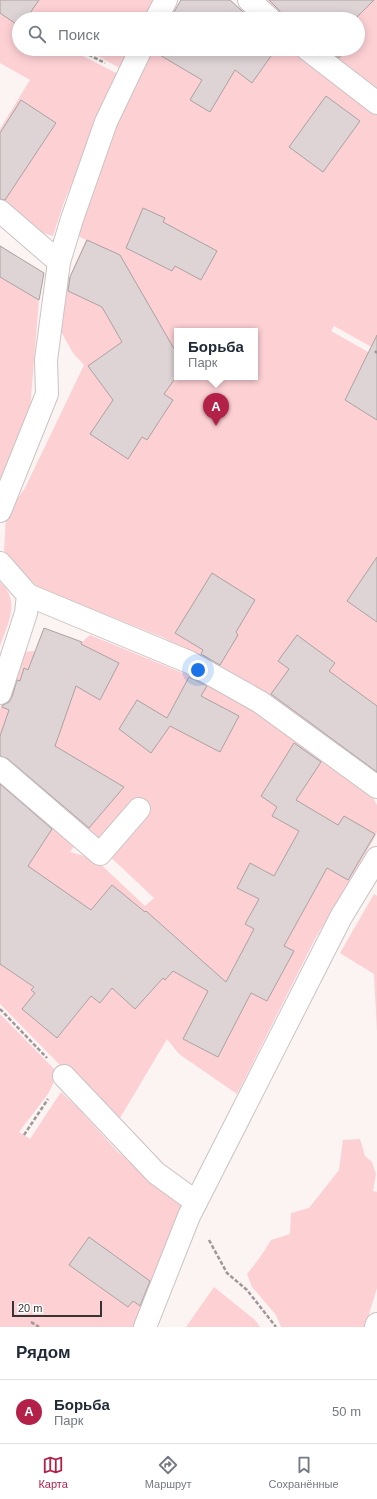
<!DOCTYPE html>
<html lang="ru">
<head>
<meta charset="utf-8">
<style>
	:root { --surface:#fff; --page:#f6f6f7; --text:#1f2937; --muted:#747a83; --line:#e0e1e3; --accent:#b32148 }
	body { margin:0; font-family:Arial,sans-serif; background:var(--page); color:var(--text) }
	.scale { position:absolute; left:12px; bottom:10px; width:90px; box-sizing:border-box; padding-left:4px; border:2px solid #383434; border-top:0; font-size:11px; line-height:14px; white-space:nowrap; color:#383434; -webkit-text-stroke:3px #fff; paint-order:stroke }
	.you { position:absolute; left:198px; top:670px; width:14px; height:14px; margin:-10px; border:3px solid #fff; border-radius:50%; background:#1a73e8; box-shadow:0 0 0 6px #1a73e833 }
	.badge { display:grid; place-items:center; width:26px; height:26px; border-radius:50%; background:var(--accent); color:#fff; font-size:13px; font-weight:700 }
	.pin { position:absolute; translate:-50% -33px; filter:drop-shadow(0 1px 2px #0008) }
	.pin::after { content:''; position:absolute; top:21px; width:14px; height:12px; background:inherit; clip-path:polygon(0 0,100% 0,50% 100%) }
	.popup { position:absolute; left:174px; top:328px; width:84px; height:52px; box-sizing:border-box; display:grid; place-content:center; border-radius:0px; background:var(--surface); filter:drop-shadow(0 1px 3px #0005); font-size:13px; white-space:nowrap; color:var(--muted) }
	.popup b { font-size:15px; color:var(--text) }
	.popup::after { content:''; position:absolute; left:50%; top:100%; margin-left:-8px; border:8px solid transparent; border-top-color:var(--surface) }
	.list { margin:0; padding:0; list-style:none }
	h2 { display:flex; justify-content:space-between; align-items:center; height:52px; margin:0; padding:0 16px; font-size:17px }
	h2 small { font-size:13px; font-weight:400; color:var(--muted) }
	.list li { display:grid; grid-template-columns:26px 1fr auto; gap:12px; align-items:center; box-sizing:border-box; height:64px; padding:0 16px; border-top:1px solid var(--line) }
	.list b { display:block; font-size:15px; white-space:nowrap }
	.list p { margin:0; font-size:13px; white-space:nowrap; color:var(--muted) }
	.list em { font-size:13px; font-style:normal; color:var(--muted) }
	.icon { flex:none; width:22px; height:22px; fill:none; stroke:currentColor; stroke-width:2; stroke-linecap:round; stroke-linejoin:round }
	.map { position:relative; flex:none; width:377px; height:1327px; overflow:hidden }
	.search { position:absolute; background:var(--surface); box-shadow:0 2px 10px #0003; left:12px; right:12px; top:12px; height:44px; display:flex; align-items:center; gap:10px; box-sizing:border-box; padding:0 14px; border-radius:22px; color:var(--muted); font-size:15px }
	.sheet { height:116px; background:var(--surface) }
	nav { display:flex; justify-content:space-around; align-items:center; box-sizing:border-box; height:56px; border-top:1px solid var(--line); background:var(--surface); font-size:11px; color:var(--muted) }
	nav a { display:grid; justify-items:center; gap:2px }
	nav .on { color:var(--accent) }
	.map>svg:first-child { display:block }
	.green { fill:#fdd0d4; fill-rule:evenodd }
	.building { fill:#ded4d5; stroke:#aaa2a2 }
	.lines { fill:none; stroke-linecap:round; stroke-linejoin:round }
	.minor-casing { stroke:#cbc2c3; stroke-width:24 }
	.path { stroke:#9e9898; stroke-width:2.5; stroke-dasharray:4 2; stroke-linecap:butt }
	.minor { stroke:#fff; stroke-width:22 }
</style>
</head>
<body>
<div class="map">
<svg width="377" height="1327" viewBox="0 0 377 1327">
	<rect width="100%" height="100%" fill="#fcf3f3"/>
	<!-- green -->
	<g class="green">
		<path d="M0,0h155l-10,19h-126v30h50l49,25 -54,128 -11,34 -16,-5 -37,-30v-72l30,-49 -30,-17z"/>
		<path d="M262,0h115v92l-56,-43h37v-30h-76z"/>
		<path d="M86,49h44l-9,20z"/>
		<path d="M149,49h145l83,65v236l-43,-24 -3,5 46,26v419l-108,-79 -34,-22 -73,-38 -123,-49 -35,-34 2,-39 19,-27 59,-123 -11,-12 -14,-25 5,-39 22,-49 -10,-5 35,-95zM177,331h78v46h-78z"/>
		<path d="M0,245l15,10 -2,3 30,18 -4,24 -10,122 -29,68z"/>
		<path d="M0,582c21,19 8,41 0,64z"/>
		<path d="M44,628l38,14 8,-7 100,41 61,31 118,84 8,14v27l-2,5 -60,102 -78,155 -58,-40 -12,-15 -50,84 -117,-119v-223l75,64 -5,7 25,7 50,47 9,-8 -67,-63 -87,-72v-54l20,-57 15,-1z"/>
		<path d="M374,894l3,2v136l-3,-58 -34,-21z"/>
		<path d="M0,1014l58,59 -10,21 -29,38 11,7 31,-47 16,15 40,44 68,55 -18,45 -27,56 -5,20h-135z"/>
		<path d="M360,1139l5,17 7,6 4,12 -3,17 4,1v96l-12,39h-84l-5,-12 -24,-28 -5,-13 14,-18 10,-16 19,-6 1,-21 18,-5 30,-38 4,-30z"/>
		<path d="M214,1287l41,33 5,7h-74z"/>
	</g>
	<!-- building -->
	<g class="building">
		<path d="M0,0h39l-13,19h-7v7l-19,-13z"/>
		<path d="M181,0h49l21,19h-81z"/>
		<path d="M269,0h105l-19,19h-73v-4l-3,-5z"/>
		<path d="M153,49h123l-24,34 -17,-13 -25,42 -20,-12 12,-20 -49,-29z"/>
		<path d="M327,49h19l-7,9z"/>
		<path d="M326,96l34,25 -37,51 -34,-25z"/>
		<path d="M21,100l35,23 -51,77 -5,-1v-66z"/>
		<path d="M143,208l22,10 -2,4 54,29 -16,29 -26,-14 -3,5 -46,-23z"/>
		<path d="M87,240l33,15 53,92 4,3v26l-13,18 9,6 -26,40 -5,-3 -14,22 -38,-25 23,-34 -25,-34 34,-24 -20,-35 -34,-16 2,-14z"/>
		<path d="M0,246l44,27 -5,27 -39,-23z"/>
		<path d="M377,335v85l-32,-20z"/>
		<path d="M377,557v65l-30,-21z"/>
		<path d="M212,573l43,27 -19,32 2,3 -18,30 -19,-11 2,-4 -28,-17z"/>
		<path d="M44,628l38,14 -1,2 38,19 -19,37 -24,-14 -21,60 69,41 -35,41 -81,-69 -8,-3v-20l9,-26 -7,-3 1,-2 6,-3 3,-5 5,-17 3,1 4,-13 4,2z"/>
		<path d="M297,635l38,28 -6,8 48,35v66l-106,-78 18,-25 -11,-8z"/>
		<path d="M189,677l18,9 -6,10 38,20 -19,36 -50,-26 -19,27 -32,-24 18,-29 30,18z"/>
		<path d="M294,743l27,19 -25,38 42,25 6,-9 31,18 -27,46 -21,-12 -43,78 10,5 -27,50 -16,-8 -33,64 -35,-18 25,-48 -35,-20 -8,9 -2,-2 -28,31 -23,-21 -12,15 -9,-7 -34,42 -35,-29 13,-16 -4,-3 3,-3 -34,-23v-180l52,45 -24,37 63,44 21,-25 33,27 1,-1 80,71 28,-53 -9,-5 14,-25 -22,-11 13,-25 24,13 25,-45 -27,-15 5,-9 -16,-11z"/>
		<path d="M89,1237l61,44 -10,25 -7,-5 -5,6 -59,-42z"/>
	</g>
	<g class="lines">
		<defs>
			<g id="minor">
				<path d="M249,0l21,19"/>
				<path d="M156,19l10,-19"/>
				<path d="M307,49l70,54"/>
				<path d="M0,211l59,51"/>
				<path d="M0,511l47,-117 -1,-34 13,-98 13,-43 34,-97 35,-73"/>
				<path d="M0,563l28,32 -2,18 -26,80"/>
				<path d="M28,595l161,67 71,40 117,85"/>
				<path d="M0,768l100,86 39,-45"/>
				<path d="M64,1076l92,97 40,29"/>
				<path d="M145,1327l44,-111 152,-299 36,-59"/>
				<path d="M376,1327l1,-3"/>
			</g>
		</defs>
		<!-- minor casing -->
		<use href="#minor" class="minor-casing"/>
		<!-- path -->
		<g class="path">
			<path d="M78,49l27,14"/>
			<path d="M375,351l2,2"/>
			<path d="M0,1009l47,49"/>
			<path d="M24,1135l24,-36"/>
			<path d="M209,1240l18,33 20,17 29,37"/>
			<path d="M31,1322l8,5"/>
		</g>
		<!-- minor -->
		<use href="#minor" class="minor"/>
	</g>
</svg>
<div class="scale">20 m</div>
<div class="you"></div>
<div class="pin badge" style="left:216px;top:426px">A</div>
<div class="popup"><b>Борьба</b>Парк</div>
<div class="search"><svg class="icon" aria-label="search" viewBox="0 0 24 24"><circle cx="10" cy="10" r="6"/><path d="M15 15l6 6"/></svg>Поиск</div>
</div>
<section class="sheet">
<h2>Рядом<small></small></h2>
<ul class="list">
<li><span class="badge">A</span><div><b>Борьба</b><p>Парк</p></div><em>50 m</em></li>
</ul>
</section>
<nav>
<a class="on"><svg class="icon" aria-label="map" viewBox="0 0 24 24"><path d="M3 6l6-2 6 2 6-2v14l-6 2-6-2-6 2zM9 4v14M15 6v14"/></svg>Карта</a>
<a><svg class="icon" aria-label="directions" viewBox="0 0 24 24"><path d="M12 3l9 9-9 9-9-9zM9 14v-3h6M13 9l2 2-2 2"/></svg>Маршрут</a>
<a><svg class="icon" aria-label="saved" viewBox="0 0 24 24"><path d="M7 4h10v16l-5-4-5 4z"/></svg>Сохранённые</a>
</nav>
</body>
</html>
